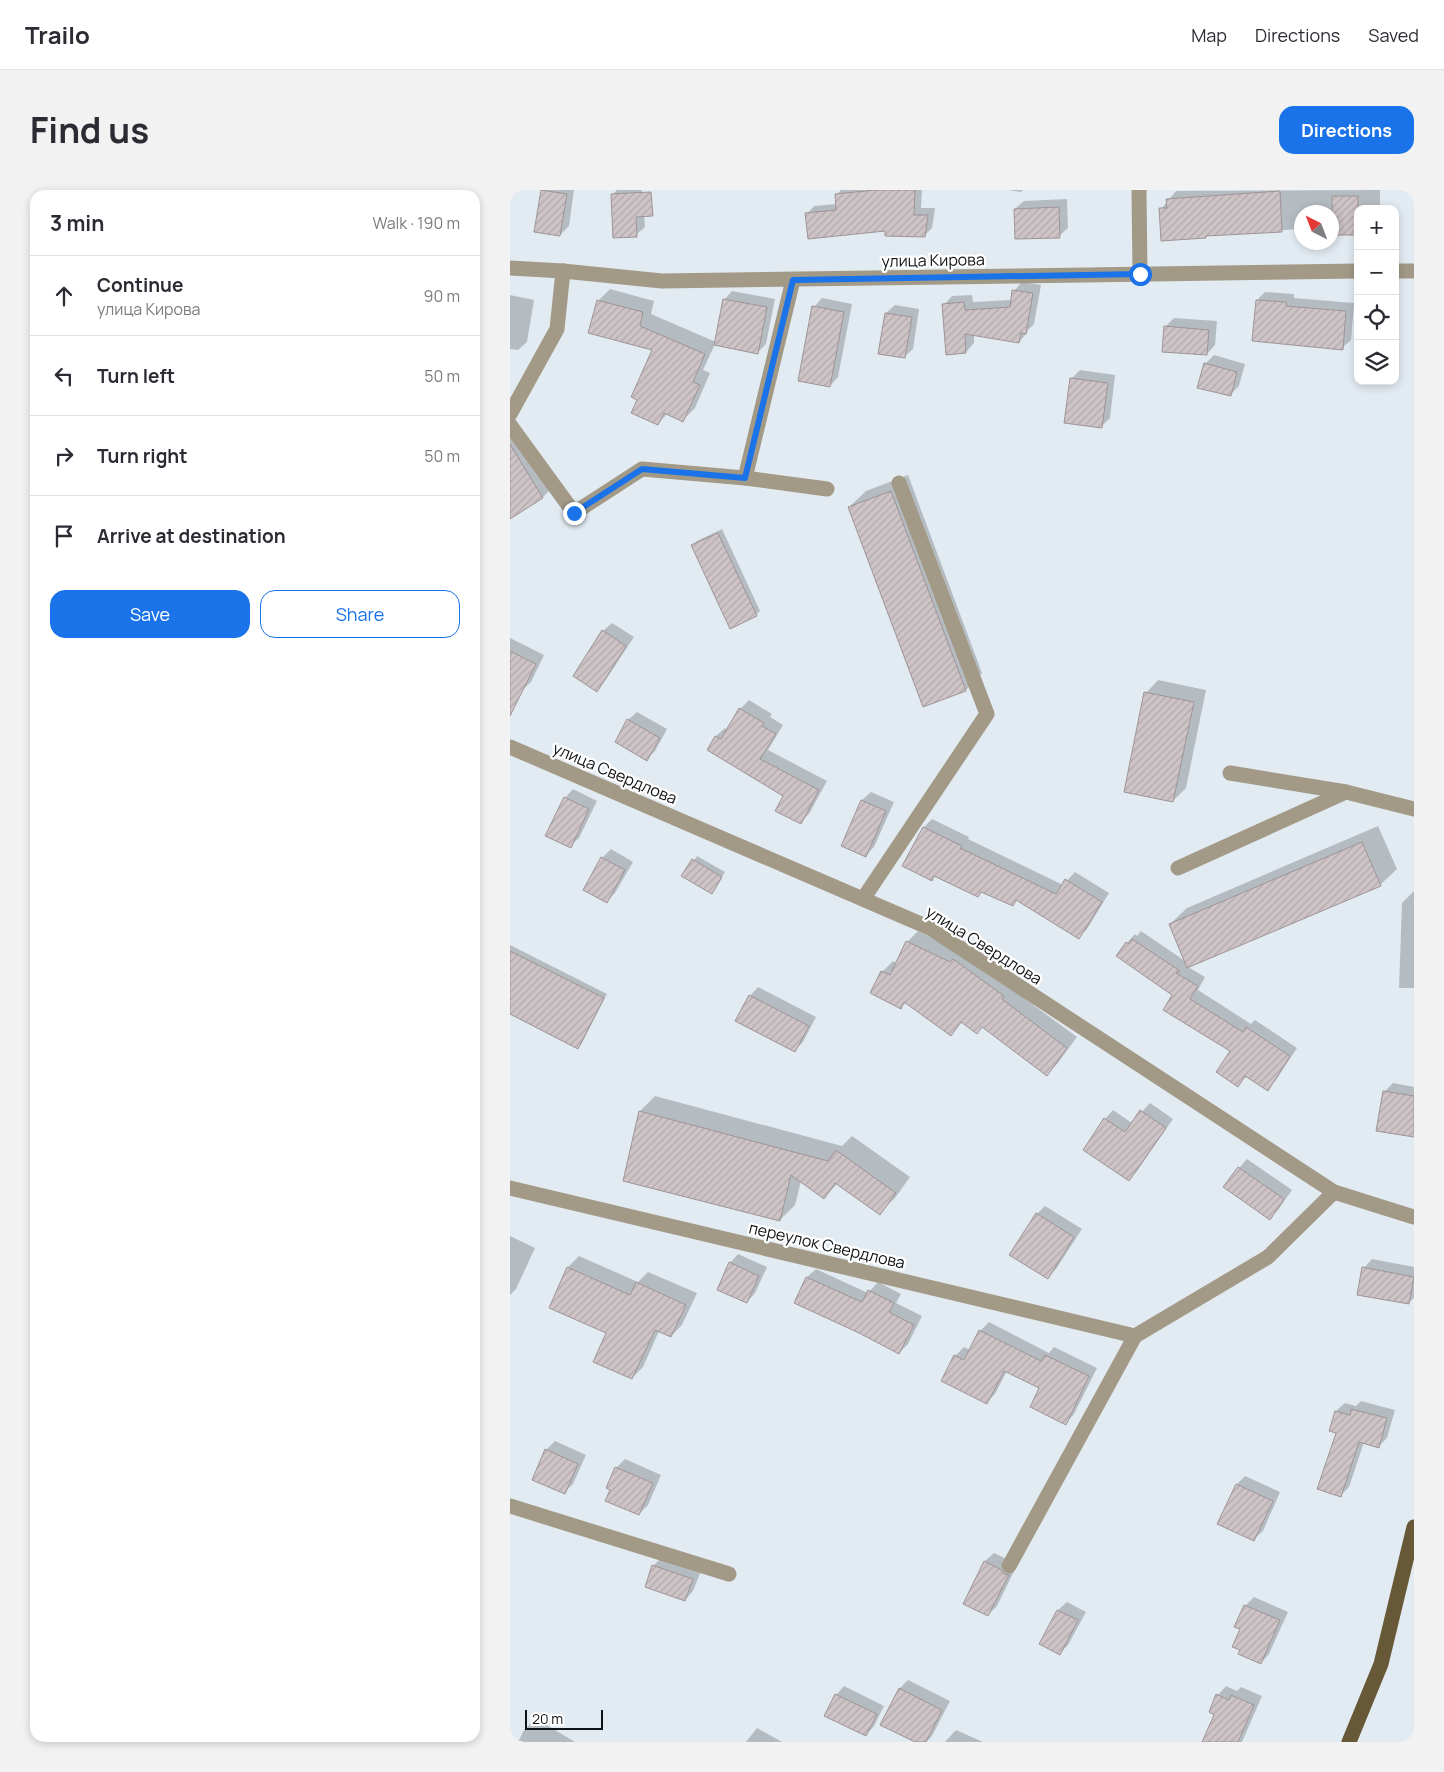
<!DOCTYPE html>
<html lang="en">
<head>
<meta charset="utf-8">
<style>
	:root { --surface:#fff; --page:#f2f2f3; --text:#2b2b33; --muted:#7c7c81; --line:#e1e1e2; --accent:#1a73e8 }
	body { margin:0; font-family:Manrope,sans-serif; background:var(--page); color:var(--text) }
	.controls { position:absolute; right:15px; top:15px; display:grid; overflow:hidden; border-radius:10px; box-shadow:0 2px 8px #0003 }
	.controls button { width:45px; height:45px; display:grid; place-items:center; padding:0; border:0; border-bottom:1px solid var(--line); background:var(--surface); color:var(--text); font:25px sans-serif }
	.compass { position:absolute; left:784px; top:15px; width:45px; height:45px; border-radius:50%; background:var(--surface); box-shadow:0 2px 8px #0003; rotate:318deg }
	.scale { position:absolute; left:15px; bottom:12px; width:78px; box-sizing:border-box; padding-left:5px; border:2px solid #101315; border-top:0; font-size:14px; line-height:18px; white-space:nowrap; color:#101315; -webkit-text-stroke:4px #fff; paint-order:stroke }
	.stop { position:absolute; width:15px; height:15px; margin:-11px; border:4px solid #1a73e8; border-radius:50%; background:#fff }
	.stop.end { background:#1a73e8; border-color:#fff; box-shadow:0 1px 5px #0008 }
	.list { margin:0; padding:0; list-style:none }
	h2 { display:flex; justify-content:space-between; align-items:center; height:65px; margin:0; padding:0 20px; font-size:21px }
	h2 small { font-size:16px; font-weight:400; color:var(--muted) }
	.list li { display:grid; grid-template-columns:32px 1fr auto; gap:15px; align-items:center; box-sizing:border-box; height:80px; padding:0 20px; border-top:1px solid var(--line) }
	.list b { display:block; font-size:19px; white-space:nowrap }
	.list p { margin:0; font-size:16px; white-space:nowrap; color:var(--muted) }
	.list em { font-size:16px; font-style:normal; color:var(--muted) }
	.actions { display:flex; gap:10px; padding:15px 20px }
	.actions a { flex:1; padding:11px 0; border:1px solid var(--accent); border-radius:15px; text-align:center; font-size:18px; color:var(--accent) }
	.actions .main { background:var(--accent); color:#fff }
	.icon { flex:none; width:28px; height:28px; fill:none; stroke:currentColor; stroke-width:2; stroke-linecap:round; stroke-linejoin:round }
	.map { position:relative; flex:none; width:904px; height:1552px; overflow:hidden; border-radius:15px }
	header { display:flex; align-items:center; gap:30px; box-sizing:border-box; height:70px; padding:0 25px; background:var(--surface); border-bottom:1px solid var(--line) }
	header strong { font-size:24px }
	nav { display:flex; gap:28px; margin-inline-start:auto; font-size:18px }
	.intro { display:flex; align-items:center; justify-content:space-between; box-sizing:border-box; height:120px; padding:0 30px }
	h1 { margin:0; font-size:35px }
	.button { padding:12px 22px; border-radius:15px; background:var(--accent); color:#fff; font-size:18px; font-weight:700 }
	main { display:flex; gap:30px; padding:0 30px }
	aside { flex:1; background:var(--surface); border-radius:15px; box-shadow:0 2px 8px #0003 }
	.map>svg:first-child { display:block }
	.shadow { fill:#0003 }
	.building { fill:url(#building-hatch); stroke:#9e9497 }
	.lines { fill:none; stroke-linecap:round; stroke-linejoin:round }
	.minor { stroke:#a29a87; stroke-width:15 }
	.major { stroke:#675937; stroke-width:15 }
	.route { stroke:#1a73e8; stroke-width:6 }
	.labels { text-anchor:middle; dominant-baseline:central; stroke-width:4.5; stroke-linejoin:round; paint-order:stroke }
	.street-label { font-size:16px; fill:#101315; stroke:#fff }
</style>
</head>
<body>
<header>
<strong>Trailo</strong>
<nav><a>Map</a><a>Directions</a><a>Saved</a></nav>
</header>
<div class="intro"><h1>Find us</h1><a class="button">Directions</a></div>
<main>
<aside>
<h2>3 min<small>Walk · 190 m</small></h2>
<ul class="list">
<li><svg class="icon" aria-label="ahead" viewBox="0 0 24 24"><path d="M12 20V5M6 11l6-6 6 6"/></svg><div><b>Continue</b><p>улица Кирова</p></div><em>90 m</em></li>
<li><svg class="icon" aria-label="left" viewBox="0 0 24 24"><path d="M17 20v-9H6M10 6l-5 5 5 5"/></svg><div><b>Turn left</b></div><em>50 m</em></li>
<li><svg class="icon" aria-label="right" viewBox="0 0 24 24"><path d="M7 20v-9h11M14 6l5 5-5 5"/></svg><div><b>Turn right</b></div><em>50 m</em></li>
<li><svg class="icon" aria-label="arrive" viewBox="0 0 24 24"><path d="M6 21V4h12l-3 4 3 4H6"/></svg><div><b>Arrive at destination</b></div></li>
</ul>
<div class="actions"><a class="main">Save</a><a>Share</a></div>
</aside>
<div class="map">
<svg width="904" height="1552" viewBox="0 0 904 1552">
	<defs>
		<pattern id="building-hatch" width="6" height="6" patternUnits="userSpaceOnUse" patternTransform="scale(1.25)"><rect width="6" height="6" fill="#cec4c7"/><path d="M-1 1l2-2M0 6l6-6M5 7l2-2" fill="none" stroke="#b0a8aa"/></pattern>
	</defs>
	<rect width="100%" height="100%" fill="#e3ebf2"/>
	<!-- shadow -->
	<g class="shadow">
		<path d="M33,0h31l-5,36 -9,9z"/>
		<path d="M107,0h25l3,37 -9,8 -24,-40z"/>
		<path d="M331,0h81l-1,18h14l-3,20 -8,8 -117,-22 7,-8 23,-2 -1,-9z"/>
		<path d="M498,0h15l-2,2z"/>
		<path d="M870,0v19h-22v25l-26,-1v-21h-30v17l-94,5 -2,3 -45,-28 15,-18z"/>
		<path d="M557,9l1,29 -9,8 -44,-27 9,-8z"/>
		<path d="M512,92l19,3 -7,39 -6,6 -1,3 -8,9 -45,-7v8l-8,9 -22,-47 8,-9 20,-1 1,7 39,-2 2,-9z"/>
		<path d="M100,99l44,12 -3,13 65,28 8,-42 8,-9 43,8 -9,45 -9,9 -42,-9 -12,26 7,3 -15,35 -12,12 -15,-7 -10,11 -19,-25 15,-50 -56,-48z"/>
		<path d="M755,102l29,2v4l60,5 -3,37 -9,8 -85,-48z"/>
		<path d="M0,105l24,5 -7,42 -9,8 -8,-1z"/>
		<path d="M312,108l30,6 -14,73 -8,9 -16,-79z"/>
		<path d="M385,115l24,4 -6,40 -9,8 -18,-44z"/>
		<path d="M664,128l43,3 -2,24 -8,9 -42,-27z"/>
		<path d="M704,165l31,9 -6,22 -9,9 -25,-31z"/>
		<path d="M570,180l35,5 -5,43 -9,9 -30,-48z"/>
		<path d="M0,221l45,74 -13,13 -32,19z"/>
		<path d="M398,285l74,198 -16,17 -42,16 -75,-199 17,-16z"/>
		<path d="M212,339l38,82 -4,4 -63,-70 4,-4z"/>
		<path d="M102,433l22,14 -29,44 -8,9 6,-59z"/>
		<path d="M0,448l34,17 -13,27 -9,8 -12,-6z"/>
		<path d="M648,490l48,10 -20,98 -13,13 -27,-108z"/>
		<path d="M239,510l23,14 -2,3 13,8 -15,25 59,31 -18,33 -9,9 -16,-28 -75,-45 7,-14 9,-8 3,2 12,-21z"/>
		<path d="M127,522l30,17 -12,22 -8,8 -19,-39z"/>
		<path d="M63,599l24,12 -18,37 -9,8 -5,-48z"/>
		<path d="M361,602l23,10 -20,45 -8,8 -23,-10 19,-45z"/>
		<path d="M422,629l37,18 -1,2 95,46 12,-13 34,21 -22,36 -8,8 -62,-37 -5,5 -29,-14 -5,5 -43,-20 -4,3 -7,-52z"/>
		<path d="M868,636l19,43 -17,16 -192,82 17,10 -7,13 53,34 4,-4 42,28 -21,32 -8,9 -22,-12 -8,8 -6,-34 -58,-57 -47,-51 8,-9 2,2 4,-5 44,30 -15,-37 17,-16z"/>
		<path d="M101,659l22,13 -18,31 -9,9 -22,-12 18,-32z"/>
		<path d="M187,666l28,16 -13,21 -29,-17z"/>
		<path d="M904,701v97h-15l3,-85z"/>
		<path d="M408,741l43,21 116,85 -20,27 -10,10 -64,-48 -6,6 -15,-10 -11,12 -44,-32 -6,5 -19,-35 11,-11 4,2 10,-21z"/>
		<path d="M0,755l97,49 -25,49 -4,4 -68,-34z"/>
		<path d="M248,797l58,30 -13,25 -8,8 -45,-54z"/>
		<path d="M883,893l21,4v49l-30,-44z"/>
		<path d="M145,906l187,50 10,-10 58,41 -15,21 -16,15 -41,-30 -14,15 -23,-17 -6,24 -15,15 -140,-109z"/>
		<path d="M640,913l23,16 -36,52 -9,9 -23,-61 8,-9 19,13z"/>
		<path d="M737,969l45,31 -14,20 -8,8 -31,-50z"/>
		<path d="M535,1016l37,23 -26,40 -8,8 -11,-63z"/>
		<path d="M0,1046l25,12 -19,41 -6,6z"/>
		<path d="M228,1064l29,13 -12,26 -8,9 -17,-39z"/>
		<path d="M69,1066l59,26 10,-10 49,21 -15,32 -11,11 -12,-5 -16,36 -11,11 -24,-45 -58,-26 18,-40z"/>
		<path d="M862,1069l42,8v31l-6,5 -44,-35z"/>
		<path d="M306,1079l52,24 10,-11 23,12 -5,9 26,13 -14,28 -9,9 -40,-21 -63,-29 11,-26z"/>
		<path d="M479,1132l60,31 5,-6 43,21 -23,46 -8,9 -25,-36 -34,-16 -12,23 -8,8 -32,-46 9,-9 6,3 10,-19z"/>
		<path d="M851,1211l34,9 -8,28 -8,8 -15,-4 -15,45 -9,9 -2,-64 -7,-2 5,-19 9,-8 11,3z"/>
		<path d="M45,1251l31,14 -13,29 -9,9 -18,-43z"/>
		<path d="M115,1269l36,16 -13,30 -9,9 -27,-25 4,-21z"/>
		<path d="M735,1286l35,16 -17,39 -9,8 -17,-55z"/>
		<path d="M484,1363l15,7 7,7 -19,39 -9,9 -24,-12 21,-42z"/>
		<path d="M152,1367l39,14 -8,20 -8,9 -32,-34z"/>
		<path d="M744,1407l34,15 -19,42 -8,9 -20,-14v-21l4,-22z"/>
		<path d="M557,1412l19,10 -18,33 -8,8 -19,-10 17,-33z"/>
		<path d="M398,1490l42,21 -18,35 -6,6h-8l-18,-54z"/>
		<path d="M334,1496l40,20 -10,20 -8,9 -30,-40z"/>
		<path d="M716,1496l11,5 4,-4 21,9 -20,46h-37l10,-28 3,-19z"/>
		<path d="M23,1531l4,3 3,-3 35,21h-57l6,-12z"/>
		<path d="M247,1538l25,14h-36z"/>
		<path d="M446,1540l27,12h-38z"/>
	</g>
	<!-- building -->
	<g class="building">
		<path d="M31,0l26,4 -7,42 -26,-4z"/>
		<path d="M366,0h39l-1,25h14l-3,22 -40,-1v-5l-77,8 -3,-26 31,-3 -1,-16z"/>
		<path d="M770,1l2,41 -76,4v2l-45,3 -2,-33h8l-1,-9z"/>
		<path d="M141,2l2,24 -17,1 1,20 -24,1 -2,-44z"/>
		<rect x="822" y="6" width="26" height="39"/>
		<path d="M549,17l1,31 -45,1 -1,-30z"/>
		<path d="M502,100l21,3 -7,41 -5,-1 -2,10 -54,-9 1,19 -20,2 -4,-51 22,-2 1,8 45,-3z"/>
		<path d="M213,109l44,8 -9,47 -44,-9z"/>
		<path d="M87,110l46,12 -3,14 65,28 -12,28 7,3 -17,37 -19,-9 -6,12 -27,-12 6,-13 -6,-3 21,-47 -64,-17z"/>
		<path d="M746,110l30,2v4l60,5 -3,39 -91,-9z"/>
		<path d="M302,116l32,6 -14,75 -32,-6z"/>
		<path d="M375,123l27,4 -7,41 -27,-4z"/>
		<path d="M654,136l45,4 -2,25 -45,-3z"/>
		<path d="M694,173l33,9 -6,24 -34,-8z"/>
		<path d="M560,188l38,5 -6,45 -38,-5z"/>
		<path d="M0,254l33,54 -33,21z"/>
		<path d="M381,301l75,200 -43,16 -75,-200z"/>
		<path d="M208,343l39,83 -27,13 -39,-84z"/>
		<path d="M92,440l24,16 -29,46 -24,-16z"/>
		<path d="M0,461l26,13 -26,52z"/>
		<path d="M634,502l50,10 -21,100 -49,-10z"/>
		<path d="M229,518l25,15 -2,3 14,8 -16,25 59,31 -18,34 -26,-13 8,-15 -76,-46 8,-14 6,3z"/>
		<path d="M117,529l33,19 -13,23 -32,-19z"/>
		<path d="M54,607l25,12 -18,39 -26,-12z"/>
		<path d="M351,610l25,11 -20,46 -25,-11z"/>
		<path d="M413,637l39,19 -2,2 96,46 9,-15 37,23 -23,37 -63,-39 -3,6 -32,-14 -3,5 -44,-21 -2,5 -30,-15z"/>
		<path d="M852,652l19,44 -194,82 -18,-44z"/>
		<path d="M91,667l24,13 -18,33 -24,-13z"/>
		<path d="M182,669l30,18 -10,17 -31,-18z"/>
		<path d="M622,749l48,32 -4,2 22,13 -8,13 53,33 3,-5 44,29 -22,35 -23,-15 -7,11 -22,-15 14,-21 -67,-41 9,-15 -56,-39 10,-14 3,2z"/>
		<path d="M396,751l44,21 3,-3 51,37 -2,3 65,49 -20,28 -65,-49 -5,7 -16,-12 -10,14 -47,-34 -3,7 -31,-16 11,-22 9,4z"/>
		<path d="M0,761l94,47 -26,51 -68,-35z"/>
		<path d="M239,805l60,31 -14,26 -60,-31z"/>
		<path d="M873,901l31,5v41l-38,-6z"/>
		<path d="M630,920l26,18 -37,53 -46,-31 21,-32 21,14z"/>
		<path d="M129,921l189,50 8,-11 60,43 -16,22 -45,-32 -11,16 -33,-24 -11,46 -157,-40z"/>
		<path d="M728,977l46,32 -14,21 -47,-33z"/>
		<path d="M526,1023l38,24 -26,42 -39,-24z"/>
		<path d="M219,1072l30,14 -12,27 -30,-13z"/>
		<path d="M57,1077l63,28 6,-13 50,23 -15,32 -16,-7 -23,49 -39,-17 13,-29 -57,-25z"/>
		<path d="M852,1077l52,10 -5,27 -52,-9z"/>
		<path d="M296,1087l56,25 6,-12 26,13 -5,9 25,13 -15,29 -40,-21 -65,-30z"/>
		<path d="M469,1140l62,31 4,-6 44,21 -23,49 -36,-18 9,-19 -35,-17 -17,33 -46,-23 13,-26 10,5z"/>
		<path d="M841,1219l36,9 -8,30 -20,-6 -18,55 -24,-8 19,-56 -7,-2 6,-20 15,4z"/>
		<path d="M35,1259l33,15 -13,30 -33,-14z"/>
		<path d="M105,1277l38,16 -14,32 -34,-14 5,-11 -4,-2z"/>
		<path d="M726,1294l37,17 -19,40 -37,-17z"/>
		<path d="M474,1371l16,8 4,5 5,1 -21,41 -25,-12z"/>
		<path d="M142,1375l41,14 -8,22 -40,-14z"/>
		<path d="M734,1415l36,15 -19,44 -23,-10 2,-4 -8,-3 8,-18 -6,-2z"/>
		<path d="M547,1420l21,10 -18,35 -21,-11z"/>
		<path d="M389,1498l43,22 -16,32h-11l-35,-17z"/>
		<path d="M325,1504l42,20 -11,22 -42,-20z"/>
		<path d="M706,1504l13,6 2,-5 23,10 -16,37h-36l12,-27 -5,-3z"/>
	</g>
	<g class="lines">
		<!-- minor -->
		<g class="minor">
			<path d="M629,0l1,84"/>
			<path d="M0,78l53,3 99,10 696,-10"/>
			<path d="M885,81h19"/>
			<path d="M283,90l-48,198 82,11"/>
			<path d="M0,224l47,-85 6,-58"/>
			<path d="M0,235l64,88 68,-44 103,9"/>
			<path d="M0,557l420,181 404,264 80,25"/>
			<path d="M720,583l116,19 68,17"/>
			<path d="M668,678l168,-76"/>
			<path d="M353,709l124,-185 -88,-231"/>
			<path d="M0,998l625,148 133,-79 66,-65"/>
			<path d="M0,1316l219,68"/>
			<path d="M499,1376l126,-230"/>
		</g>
		<!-- major -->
		<path class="major" d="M839,1552l32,-78 33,-137"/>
	</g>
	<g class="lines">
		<!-- route -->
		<path class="route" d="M64,323l68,-44 103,9 48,-198 347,-6"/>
	</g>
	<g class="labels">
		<!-- street labels -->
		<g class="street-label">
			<text transform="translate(423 70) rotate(-1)">улица Кирова</text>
			<text transform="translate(105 583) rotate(23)">улица Свердлова</text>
			<text transform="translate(474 755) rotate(32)">улица Свердлова</text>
			<text transform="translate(317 1055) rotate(13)">переулок Свердлова</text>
		</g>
	</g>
</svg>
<div class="controls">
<button>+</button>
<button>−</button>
<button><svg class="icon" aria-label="locate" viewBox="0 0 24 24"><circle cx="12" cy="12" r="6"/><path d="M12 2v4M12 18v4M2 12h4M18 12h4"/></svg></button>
<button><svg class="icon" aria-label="layers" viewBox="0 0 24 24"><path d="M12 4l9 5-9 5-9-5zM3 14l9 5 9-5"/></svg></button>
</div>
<svg class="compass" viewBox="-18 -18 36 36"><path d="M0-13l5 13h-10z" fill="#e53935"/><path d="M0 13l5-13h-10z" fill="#7c7c81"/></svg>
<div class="scale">20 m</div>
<div class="stop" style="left:630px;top:84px"></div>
<div class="stop end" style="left:64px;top:323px"></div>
</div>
</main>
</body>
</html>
